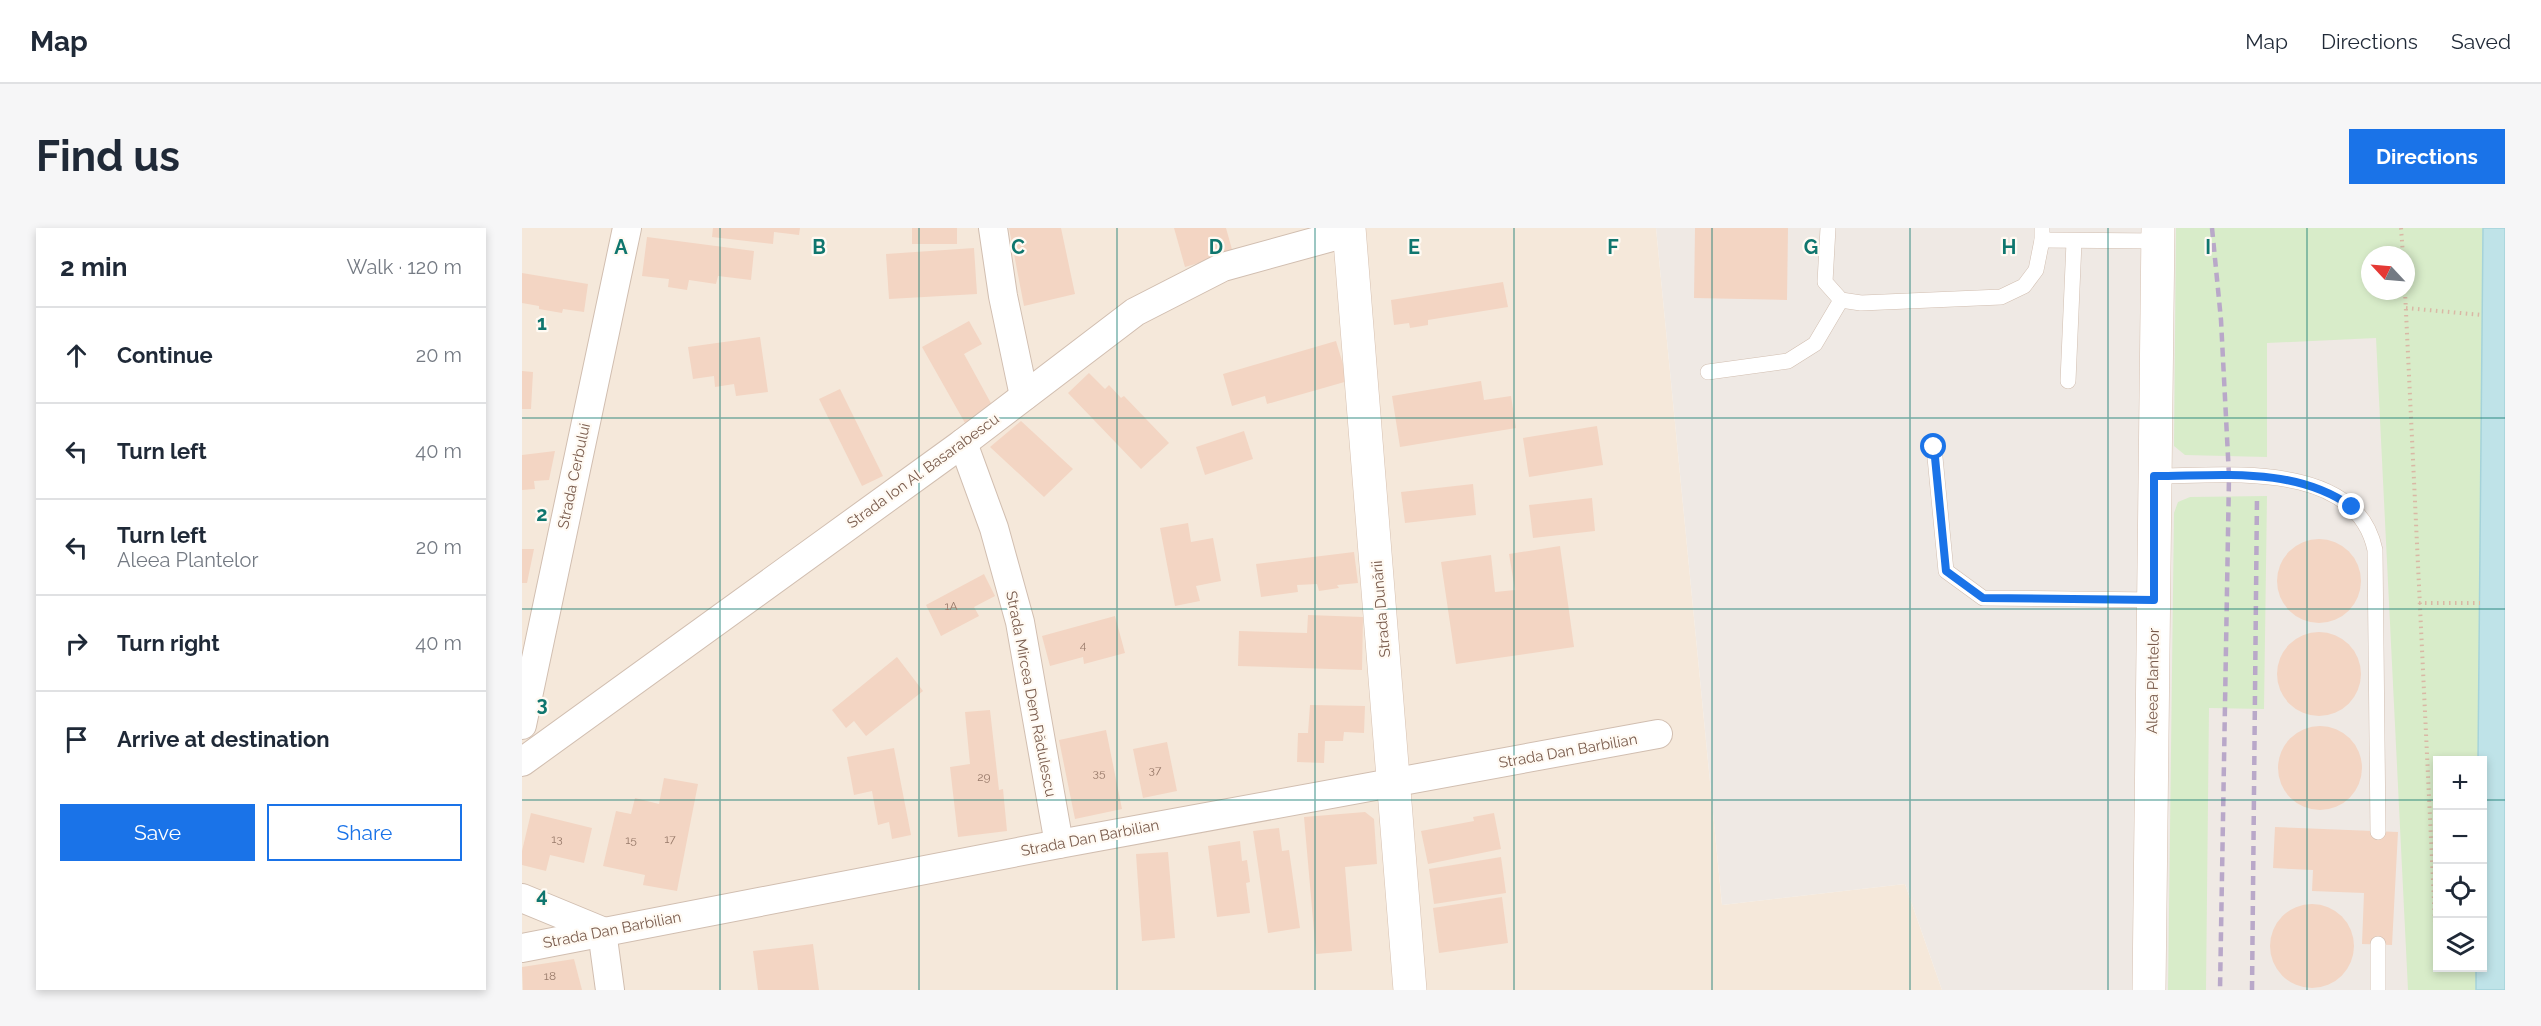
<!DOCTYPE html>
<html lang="en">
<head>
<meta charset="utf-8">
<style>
	:root { --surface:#fff; --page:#f6f6f7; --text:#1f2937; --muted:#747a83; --line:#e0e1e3; --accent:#1a73e8 }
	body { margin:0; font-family:Raleway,sans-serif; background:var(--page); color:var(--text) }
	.controls { position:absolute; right:18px; bottom:18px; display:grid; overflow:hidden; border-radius:0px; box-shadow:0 3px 9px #0003 }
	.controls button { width:54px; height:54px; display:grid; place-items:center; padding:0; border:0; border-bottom:2px solid var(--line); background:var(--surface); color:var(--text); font:30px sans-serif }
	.compass { position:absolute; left:1839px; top:18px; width:54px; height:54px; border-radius:50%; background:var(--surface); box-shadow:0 3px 9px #0003; rotate:296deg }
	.stop { position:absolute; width:18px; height:18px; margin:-14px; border:4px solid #1a73e8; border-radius:50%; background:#fff }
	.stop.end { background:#1a73e8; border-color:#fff; box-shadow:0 2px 6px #0008 }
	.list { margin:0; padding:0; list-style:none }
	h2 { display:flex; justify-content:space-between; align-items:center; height:78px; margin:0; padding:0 24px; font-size:26px }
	h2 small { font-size:20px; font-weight:400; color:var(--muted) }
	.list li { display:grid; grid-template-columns:39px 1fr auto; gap:18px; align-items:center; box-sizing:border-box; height:96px; padding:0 24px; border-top:2px solid var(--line) }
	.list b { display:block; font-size:22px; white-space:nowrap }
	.list p { margin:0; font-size:20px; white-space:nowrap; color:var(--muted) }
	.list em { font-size:20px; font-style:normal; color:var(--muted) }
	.actions { display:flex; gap:12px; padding:18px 24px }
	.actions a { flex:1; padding:14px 0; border:2px solid var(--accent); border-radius:0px; text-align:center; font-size:21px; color:var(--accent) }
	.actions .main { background:var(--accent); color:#fff }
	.icon { flex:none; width:33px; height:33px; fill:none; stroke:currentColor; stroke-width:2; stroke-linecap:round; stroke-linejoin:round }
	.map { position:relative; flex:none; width:1983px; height:762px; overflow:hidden; border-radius:0px }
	header { display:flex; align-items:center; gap:36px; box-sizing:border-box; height:84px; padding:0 30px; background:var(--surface); border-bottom:2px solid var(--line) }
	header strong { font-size:28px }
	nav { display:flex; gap:33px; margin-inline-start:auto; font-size:21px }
	.intro { display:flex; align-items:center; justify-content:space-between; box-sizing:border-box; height:144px; padding:0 36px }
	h1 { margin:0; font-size:42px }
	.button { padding:15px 27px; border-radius:0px; background:var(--accent); color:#fff; font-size:21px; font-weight:700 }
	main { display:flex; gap:36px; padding:0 36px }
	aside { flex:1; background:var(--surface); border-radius:0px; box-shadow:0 3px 9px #0003 }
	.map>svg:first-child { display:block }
	.residential { fill:#f5e8da }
	.industrial { fill:#efe9e4; fill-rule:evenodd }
	.green { fill:#d8ecc9; fill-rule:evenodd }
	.water { fill:#bfe3e8; stroke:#a5d3da; stroke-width:1.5 }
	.building { fill:#f3d5c3 }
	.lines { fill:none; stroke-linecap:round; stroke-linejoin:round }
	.lane-casing { stroke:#d1beb0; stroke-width:16 }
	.street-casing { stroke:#d1beb0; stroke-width:30 }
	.secondary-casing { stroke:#d6c0b0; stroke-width:34 }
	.path { stroke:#d9b8a5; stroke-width:4; stroke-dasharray:1.5 4.5; stroke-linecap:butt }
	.lane { stroke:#fff; stroke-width:15 }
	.street { stroke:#fff; stroke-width:28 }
	.secondary { stroke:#fff; stroke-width:33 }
	.rail { stroke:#b9a8c9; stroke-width:4.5; stroke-dasharray:9 6; stroke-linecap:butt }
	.route { stroke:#1a73e8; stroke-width:8 }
	.grid { fill:none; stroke:#0f766e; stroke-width:1.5; stroke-opacity:0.55 }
	.labels { text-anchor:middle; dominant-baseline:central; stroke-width:4.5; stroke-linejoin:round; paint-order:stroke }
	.number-label { font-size:12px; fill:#987a6a }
	.street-label { font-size:15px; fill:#7a5c4d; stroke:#fffaf3 }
	.grid-label { font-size:20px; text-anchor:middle; font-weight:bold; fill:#0f766e; stroke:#fffaf3; stroke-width:4.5; stroke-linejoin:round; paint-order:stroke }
</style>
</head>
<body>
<header>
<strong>Map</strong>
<nav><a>Map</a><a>Directions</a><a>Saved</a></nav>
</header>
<div class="intro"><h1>Find us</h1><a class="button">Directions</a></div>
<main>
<aside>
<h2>2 min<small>Walk · 120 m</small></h2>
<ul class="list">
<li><svg class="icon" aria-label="ahead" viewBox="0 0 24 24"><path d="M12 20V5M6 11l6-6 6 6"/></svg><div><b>Continue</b></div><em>20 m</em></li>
<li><svg class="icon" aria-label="left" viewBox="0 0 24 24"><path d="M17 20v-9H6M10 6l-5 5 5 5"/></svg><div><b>Turn left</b></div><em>40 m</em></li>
<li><svg class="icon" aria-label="left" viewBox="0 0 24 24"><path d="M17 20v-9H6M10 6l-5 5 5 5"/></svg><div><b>Turn left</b><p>Aleea Plantelor</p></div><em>20 m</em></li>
<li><svg class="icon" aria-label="right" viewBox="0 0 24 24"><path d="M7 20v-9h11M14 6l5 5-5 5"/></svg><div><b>Turn right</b></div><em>40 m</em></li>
<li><svg class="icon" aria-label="arrive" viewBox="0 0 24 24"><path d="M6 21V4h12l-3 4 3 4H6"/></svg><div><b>Arrive at destination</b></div></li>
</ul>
<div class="actions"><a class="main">Save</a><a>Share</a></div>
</aside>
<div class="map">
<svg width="1983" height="762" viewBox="0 0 1983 762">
	<rect width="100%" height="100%" fill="#fdf6ec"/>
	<!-- residential -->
	<path class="residential" d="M0,0h1134l66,677 183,-21 37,106h-1420z"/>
	<!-- industrial -->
	<path class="industrial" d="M1134,0h827l-5,532h-40v208h38v22h-534l-37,-106 -183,21zM1848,27h36v36h-36z"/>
	<!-- green -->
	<g class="green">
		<path d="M1654,0h307l-5,532h-40v208h38v22h-68l-32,-652 -109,5v114l-82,-2 -11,-9zM1848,27h36v36h-36z"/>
		<path d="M1745,268l-3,213 -55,-1 -3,282h-38l6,-477 4,-11 12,-5z"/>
	</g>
	<!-- water -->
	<path class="water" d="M1961,0h22v762h-29v-22h6v-208h-4z"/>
	<!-- building -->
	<g class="building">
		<path d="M191,0h87l-1,7 -25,-3 -1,12 -61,-7z"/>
		<rect x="390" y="0" width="45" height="16"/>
		<path d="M487,0h52l14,66 -51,12z"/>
		<path d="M652,0h52l7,25 -48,14z"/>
		<path d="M1173,0h93l-1,72 -93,-2z"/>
		<path d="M125,9l107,14 -3,29 -33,-4 -2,8 -27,-4 -2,10 -19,-3 1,-8 -27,-3z"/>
		<path d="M452,20l3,46 -88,5 -3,-45z"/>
		<path d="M0,45l66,11 -4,28 -21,-3 -1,4 -23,-4v-3l-17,-3z"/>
		<path d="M981,54l5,25 -80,13v5l-18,3 -1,-5 -15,2 -3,-25z"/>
		<path d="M447,93l13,23 -18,10 29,53 -28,16 -43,-76z"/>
		<path d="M238,109l8,55 -32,4 -2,-12 -19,3 -1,-11 -21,3 -5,-32z"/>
		<path d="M814,113l12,40 -81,23 -2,-8 -33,10 -9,-32z"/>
		<path d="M0,143l11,1 -2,37h-9z"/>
		<path d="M567,145l16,16 4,-4 12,13 3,-2 45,47 -28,26 -73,-76z"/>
		<path d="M959,153l3,19 27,-4 5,32 -116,19 -8,-51z"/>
		<path d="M318,161l43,87 -21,10 -43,-87z"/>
		<path d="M499,193l52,48 -29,28 -54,-50z"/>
		<path d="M1075,198l6,39 -74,12 -6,-39z"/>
		<path d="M722,203l9,28 -48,16 -9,-28z"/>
		<path d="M33,223l-6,29 -15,1 1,8 -13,1v-35z"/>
		<path d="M951,256l3,31 -71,8 -4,-31z"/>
		<path d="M1070,270l3,33 -62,7 -4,-33z"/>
		<path d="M666,295l3,19 22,-4 8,43 -25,5 4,15 -25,5 -15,-78z"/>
		<circle cx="1797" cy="353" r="42"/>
		<path d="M1038,318l14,101 -118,17 -15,-102 50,-7 4,37 20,-2 -6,-36z"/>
		<path d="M0,321h12l-7,34h-5z"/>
		<path d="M832,324l4,31 -21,2 2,3 -20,3 -2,-7 -20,1 1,7 -37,5 -5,-33z"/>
		<path d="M462,346l11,22 -21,11 5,9 -38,20 -15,-31z"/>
		<path d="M786,387l55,2 -1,53 -124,-4 1,-35 68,2z"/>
		<path d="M593,388l10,37 -41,11 -1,-7 -33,9 -8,-30z"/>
		<circle cx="1797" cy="446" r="42"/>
		<path d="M375,429l26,34 -57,45 -12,-15 -8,7 -14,-18z"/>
		<path d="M788,477l55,1 -1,27 -20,-1 -1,9h-18l-1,22 -27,-1 1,-29h10z"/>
		<path d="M468,482l9,80 4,-1 4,42 -49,6 -8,-70 20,-3 -5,-52z"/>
		<circle cx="1798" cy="540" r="42"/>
		<path d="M584,502l16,79 -47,10 -16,-79z"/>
		<path d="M645,514l10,49 -34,7 -10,-49z"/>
		<path d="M372,520l17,87 -19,4 -3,-17 -11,3 -6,-34 -18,4 -7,-38z"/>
		<path d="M142,550l34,6 -21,107 -34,-6 2,-10 -42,-9 13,-55 15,3 4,-16 24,6z"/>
		<path d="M843,584l9,7 3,45 -32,3 7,84 -36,3 -12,-137z"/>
		<path d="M9,585l61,15 -8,35 -34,-8 -4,16 -24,-6v-14z"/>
		<path d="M972,585l7,36 -73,15 -7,-33 53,-10 -1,-4z"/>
		<path d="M1753,599l123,5 -6,113 -30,-1 2,-51 -52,-2 1,-21 -40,-2z"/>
		<path d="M757,600l3,23 7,-1 11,78 -32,5 -15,-102z"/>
		<path d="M718,613l2,20 5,-1 3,22 -4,1 4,30 -33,4 -9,-71z"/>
		<path d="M646,624l7,86 -33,3 -6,-87z"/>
		<path d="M979,629l5,36 -72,11 -5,-35z"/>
		<path d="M980,669l6,46 -69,10 -6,-45z"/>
		<circle cx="1790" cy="718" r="42"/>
		<path d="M291,716l6,46h-61l-5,-39z"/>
		<path d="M52,731l8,31h-59l-1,-23z"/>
	</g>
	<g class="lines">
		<defs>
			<g id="lane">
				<path d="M1306,0l-3,54 16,18 20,3 140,-6 23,-11 12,-16 6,-30v-12"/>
				<path d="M1520,12l116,1"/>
				<path d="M1186,144l80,-11 27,-17 26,-44"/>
				<path d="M1546,153l6,-139"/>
				<path d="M1412,219l12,124 37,27 171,2"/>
				<path d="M1632,248c70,0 202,-17 221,74l3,282"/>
				<path d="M1856,716v46"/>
			</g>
			<g id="street">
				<path d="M471,0l10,68 21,100"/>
				<path d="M441,215l31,85 26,94 39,222"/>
				<path d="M0,497l105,-497"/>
				<path d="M0,534l441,-319 172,-131 88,-45 127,-35"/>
				<path d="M0,670l80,33 8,59"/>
				<path d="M0,720l537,-104 599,-110"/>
			</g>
			<g id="secondary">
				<path d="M827,0l61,762"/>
				<path d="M1627,762l9,-762"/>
			</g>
		</defs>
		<!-- lane casing -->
		<use href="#lane" class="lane-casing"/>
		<!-- street casing -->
		<use href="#street" class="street-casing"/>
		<!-- secondary casing -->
		<use href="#secondary" class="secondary-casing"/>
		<!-- path -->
		<g class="path">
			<path d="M1879,0l2,27"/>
			<path d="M1883,63l30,632"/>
			<path d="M1884,80l76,7"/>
			<path d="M1897,375h61"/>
		</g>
		<!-- lane -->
		<use href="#lane" class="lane"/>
		<!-- street -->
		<use href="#street" class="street"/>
		<!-- secondary -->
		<use href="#secondary" class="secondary"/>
		<!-- rail -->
		<g class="rail">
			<path d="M1690,0l9,92 8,156 -9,514"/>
			<path d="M1730,762l5,-494"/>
		</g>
	</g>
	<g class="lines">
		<!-- route -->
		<path class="route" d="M1412,219l12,124 37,27 171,2v-124c67,0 141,-10 198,31"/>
	</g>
	<!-- grid -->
	<path class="grid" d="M198,0v762M397,0v762M595,0v762M793,0v762M992,0v762M1190,0v762M1388,0v762M1586,0v762M1785,0v762M0,190h1983M0,381h1983M0,572h1916M1960,572h23"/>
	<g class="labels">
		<!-- number labels -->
		<g class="number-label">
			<text x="429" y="378">1A</text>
			<text x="561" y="417">4</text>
			<text x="633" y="542">37</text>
			<text x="577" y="545">35</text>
			<text x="462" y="549">29</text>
			<text x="35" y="611">13</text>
			<text x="148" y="611">17</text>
			<text x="109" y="612">15</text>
			<text x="28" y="748">18</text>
		</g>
		<!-- street labels -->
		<g class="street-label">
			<text transform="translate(401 243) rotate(-36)">Strada Ion Al. Basarabescu</text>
			<text transform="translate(52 248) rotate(-78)">Strada Cerbului</text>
			<text transform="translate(859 381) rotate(-95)">Strada Dunării</text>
			<text transform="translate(1631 453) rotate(-89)">Aleea Plantelor</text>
			<text transform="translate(509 466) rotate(79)">Strada Mircea Dem Rădulescu</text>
			<text transform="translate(1046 523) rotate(-10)">Strada Dan Barbilian</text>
			<text transform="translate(568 610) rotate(-11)">Strada Dan Barbilian</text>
			<text transform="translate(90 702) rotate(-11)">Strada Dan Barbilian</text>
		</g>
	</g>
	<g class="grid-label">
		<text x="99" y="26">A</text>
		<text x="297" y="26">B</text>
		<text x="496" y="26">C</text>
		<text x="694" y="26">D</text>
		<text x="892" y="26">E</text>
		<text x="1091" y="26">F</text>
		<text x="1289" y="26">G</text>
		<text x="1487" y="26">H</text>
		<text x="1686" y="26">I</text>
		<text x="20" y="102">1</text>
		<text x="20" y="293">2</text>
		<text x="20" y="483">3</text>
		<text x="20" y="674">4</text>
	</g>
</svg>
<div class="controls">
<button>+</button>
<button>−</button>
<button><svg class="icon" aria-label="locate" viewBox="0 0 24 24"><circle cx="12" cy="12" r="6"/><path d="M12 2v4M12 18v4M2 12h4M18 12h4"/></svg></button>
<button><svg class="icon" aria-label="layers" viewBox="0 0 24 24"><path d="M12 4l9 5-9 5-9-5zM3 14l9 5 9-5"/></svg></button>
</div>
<svg class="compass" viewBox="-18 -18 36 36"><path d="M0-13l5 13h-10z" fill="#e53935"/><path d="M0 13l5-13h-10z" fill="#747a83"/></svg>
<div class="stop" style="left:1412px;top:219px"></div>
<div class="stop end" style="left:1830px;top:279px"></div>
</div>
</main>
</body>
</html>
